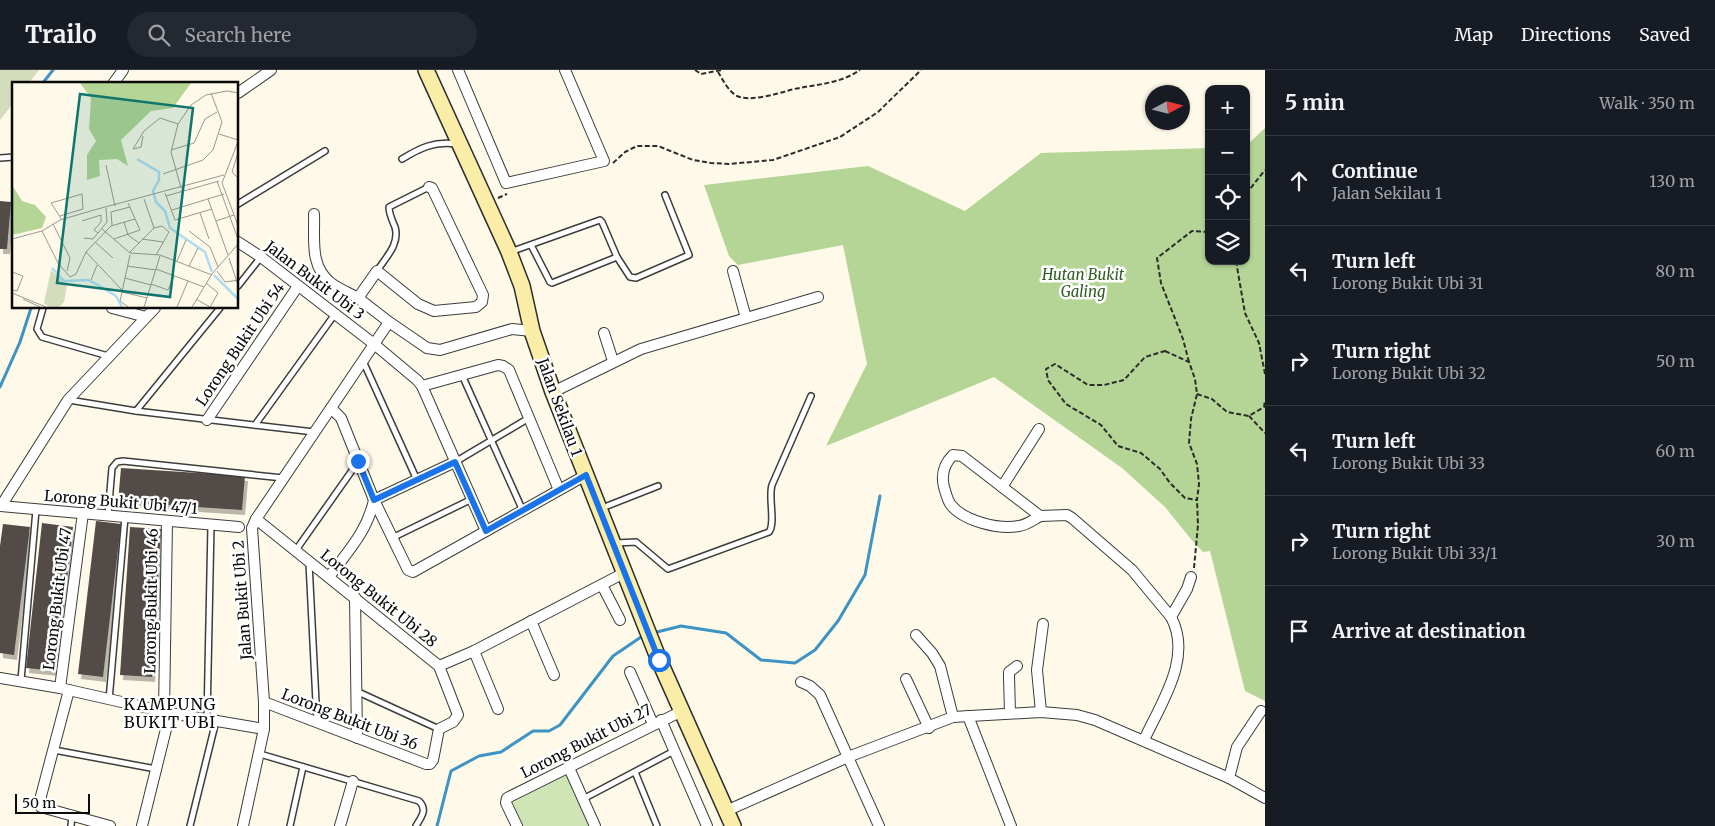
<!DOCTYPE html>
<html lang="en">
<head>
<meta charset="utf-8">
<style>
	:root { --surface:#171b24; --page:#242831; --text:#f1f3f6; --muted:#9ea1a6; --line:#363941 }
	body { margin:0; font-family:Merriweather,serif; background:var(--page); color:var(--text) }
	.controls { position:absolute; right:15px; top:15px; display:grid; overflow:hidden; border-radius:10px; box-shadow:0 1px 4px #0004 }
	.controls button { width:45px; height:45px; display:grid; place-items:center; padding:0; border:0; border-bottom:1px solid var(--line); background:var(--surface); color:var(--text); font:25px sans-serif }
	.compass { position:absolute; left:1145px; top:15px; width:45px; height:45px; border-radius:50%; background:var(--surface); box-shadow:0 1px 4px #0004; rotate:83deg }
	.scale { position:absolute; left:15px; bottom:12px; width:75px; box-sizing:border-box; padding-left:5px; border:2px solid #0a0a0a; border-top:0; font-size:14px; line-height:18px; white-space:nowrap; color:#0a0a0a; -webkit-text-stroke:4px #fff; paint-order:stroke }
	.stop { position:absolute; width:15px; height:15px; margin:-11px; border:4px solid #1a73e8; border-radius:50%; background:#fff }
	.stop.end { background:#1a73e8; border-color:#fff; box-shadow:0 1px 5px #0008 }
	.list { margin:0; padding:0; list-style:none }
	h2 { display:flex; justify-content:space-between; align-items:center; height:65px; margin:0; padding:0 20px; font-size:21px }
	h2 small { font-size:16px; font-weight:400; color:var(--muted) }
	.list li { display:grid; grid-template-columns:32px 1fr auto; gap:15px; align-items:center; box-sizing:border-box; height:90px; padding:0 20px; border-top:1px solid var(--line) }
	.list b { display:block; font-size:19px; white-space:nowrap }
	.list p { margin:0; font-size:16px; white-space:nowrap; color:var(--muted) }
	.list em { font-size:16px; font-style:normal; color:var(--muted) }
	.icon { flex:none; width:28px; height:28px; fill:none; stroke:currentColor; stroke-width:2; stroke-linecap:round; stroke-linejoin:round }
	.map { position:relative; flex:none; width:1265px; height:756px; overflow:hidden }
	header { display:flex; align-items:center; gap:30px; box-sizing:border-box; height:70px; padding:0 25px; background:var(--surface); border-bottom:1px solid var(--line) }
	header strong { font-size:24px }
	nav { display:flex; gap:28px; margin-inline-start:auto; font-size:18px }
	.search { width:350px; height:45px; background:var(--page); display:flex; align-items:center; gap:12px; box-sizing:border-box; padding:0 18px; border-radius:28px; color:var(--muted); font-size:19px }
	main { display:flex }
	aside { flex:1; background:var(--surface) }
	.map>svg:first-child { display:block }
	.green { fill:#d0e5b5 }
	.forest { fill:#b4d595 }
	.cemetery { fill:#d3ddbc }
	.lines { fill:none; stroke-linecap:round; stroke-linejoin:round }
	.stream { stroke:#3c93c4; stroke-width:3 }
	.building { fill:#524b47; filter:url(#shadow) }
	.lane-casing { stroke:#3d3d3d; stroke-width:8 }
	.street-casing { stroke:#3d3d3d; stroke-width:12 }
	.secondary-casing { stroke:#2c2c2c; stroke-width:18 }
	.path { stroke:#2c2c2c; stroke-width:2; stroke-dasharray:5 2.5; stroke-linecap:butt }
	.lane { stroke:#fff; stroke-width:5 }
	.street { stroke:#fff; stroke-width:10 }
	.secondary { stroke:#faeda7; stroke-width:15 }
	.route { stroke:#1a73e8; stroke-width:6 }
	.labels { text-anchor:middle; dominant-baseline:central; stroke-width:5; stroke-linejoin:round; paint-order:stroke }
	.park-label { font-size:15px; font-style:italic; fill:#2f5c20; stroke:#fff }
	.street-label { font-size:15px; fill:#0a0a0a; stroke:#fff }
	.neighbourhood-label { font-size:16px; letter-spacing:1px; fill:#0a0a0a; stroke:#fff }
	.inset-river { fill:none; stroke:#b0dcf2; stroke-width:2.5 }
	.inset-road { fill:none; stroke:#9c998f; stroke-width:1 }
	.view { fill:#0f766e; fill-opacity:0.15; stroke:#0f766e; stroke-width:2.5 }
	.inset-edge { fill:none; stroke:#0a0a0a; stroke-width:2.5 }
</style>
</head>
<body>
<header>
<strong>Trailo</strong>
<div class="search"><svg class="icon" aria-label="search" viewBox="0 0 24 24"><circle cx="10" cy="10" r="6"/><path d="M15 15l6 6"/></svg>Search here</div>
<nav><a>Map</a><a>Directions</a><a>Saved</a></nav>
</header>
<main>
<div class="map">
<svg width="1265" height="756" viewBox="0 0 1265 756">
	<defs>
		<filter id="shadow"><feDropShadow dx="3" dy="5" stdDeviation="0" flood-color="#0004"/></filter>
	</defs>
	<rect width="100%" height="100%" fill="#fef9e8"/>
	<!-- green -->
	<path class="green" d="M563,696l27,60h-78l-12,-28z"/>
	<!-- forest -->
	<path class="forest" d="M1265,58v573l-20,-10 -35,-140 -7,1 -13,-14 -25,-31 -43,-39 -128,-91 -168,69 41,-82 -24,-119 -105,20 -9,-9 -25,-71 164,-19 97,45 76,-58 168,-5v113h37v-115z"/>
	<!-- cemetery -->
	<path class="cemetery" d="M0,0h39l-11,14h-14v18l-14,18z"/>
	<g class="lines">
		<!-- stream -->
		<g class="stream">
			<path d="M42,14l11,-14"/>
			<path d="M0,317l20,-45 11,-34"/>
			<path d="M653,563l28,-7 45,7 35,27 34,3 20,-13 23,-29 27,-46 15,-79"/>
			<path d="M437,756l14,-55 28,-15 22,-4 32,-21h16l11,-6 53,-69 31,-21"/>
		</g>
	</g>
	<!-- building -->
	<g class="building">
		<path d="M0,131l11,1 -4,47h-7z"/>
		<path d="M121,398l124,8 -3,34 -124,-8z"/>
		<path d="M96,451l25,3 -18,153 -25,-3z"/>
		<path d="M42,453l31,4 -17,144 -30,-3z"/>
		<path d="M3,454l27,3 -16,128 -14,-2v-107z"/>
		<path d="M130,457l31,2 -9,148 -32,-2z"/>
	</g>
	<g class="lines">
		<defs>
			<g id="lane">
				<path d="M0,88l14,-1"/>
				<path d="M402,89c18,-11 32,-18 54,-15"/>
				<path d="M238,134l87,-53"/>
				<path d="M531,175l19,37 2,1 65,-26"/>
				<path d="M510,182l90,-32 2,2 15,35 13,20 6,1 53,-23 -24,-60"/>
				<path d="M377,201c9,-14 23,-27 18,-44 -3,-7 -6,-13 -6,-20l40,-20"/>
				<path d="M238,216l23,-29"/>
				<path d="M43,238l-6,21 5,8 66,19"/>
				<path d="M363,291l54,119"/>
				<path d="M462,305l61,136"/>
				<path d="M69,330l67,11 178,21"/>
				<path d="M136,341l84,-103"/>
				<path d="M255,355l80,-111"/>
				<path d="M455,392l74,-44"/>
				<path d="M602,438l56,-22"/>
				<path d="M108,445l4,-47 5,-6 6,-1 160,17"/>
				<path d="M392,468l80,-39"/>
				<path d="M616,473l20,-1 32,27 101,-37c7,-9 -1,-34 3,-47l39,-89"/>
				<path d="M296,480l62,-88"/>
				<path d="M309,493l8,159"/>
				<path d="M21,610l15,-170"/>
				<path d="M356,621l83,38"/>
				<path d="M109,630l16,-183"/>
				<path d="M207,649l4,-194"/>
				<path d="M54,680l102,19"/>
				<path d="M260,684l159,47c9,9 2,16 -3,25"/>
				<path d="M635,702l22,54"/>
				<path d="M583,729l91,-48"/>
				<path d="M71,756l1,-10"/>
				<path d="M190,756l26,-105"/>
				<path d="M290,756l13,-59"/>
			</g>
			<g id="street">
				<path d="M458,0l48,113 98,-22 -39,-91"/>
				<path d="M113,14l10,-14"/>
				<path d="M238,23l33,-23"/>
				<path d="M429,117l3,1 51,107 -1,7 -6,5 -42,4 -16,-7 -41,-33 -19,27 31,24 38,26 13,2 72,-21 20,2"/>
				<path d="M314,144c1,24 -5,52 17,69 8,6 18,10 27,15"/>
				<path d="M238,172l23,15 113,87 43,36 5,6 64,145"/>
				<path d="M733,201l13,47"/>
				<path d="M112,238l34,9"/>
				<path d="M604,263l9,28"/>
				<path d="M422,316l76,-21 5,1 6,4 50,120"/>
				<path d="M553,322l88,-43 177,-52"/>
				<path d="M331,338l10,10 33,82 34,70 5,2 173,-97"/>
				<path d="M207,350l91,-134"/>
				<path d="M1002,417l37,-58"/>
				<path d="M374,430l81,-38"/>
				<path d="M0,436l239,21"/>
				<path d="M1,436l67,-106 87,-92"/>
				<path d="M1040,446c-7,4 -13,9 -21,10 -20,4 -55,-5 -68,-21 -4,-5 -5,-12 -7,-18 -3,-12 0,-23 9,-32l9,1 78,60 27,-1 5,3 60,52 39,47c22,41 -10,86 -27,123"/>
				<path d="M256,449l183,147 19,49 -5,7 -14,7 -6,31 -3,4h-4l-162,-62"/>
				<path d="M329,507c19,-26 38,-45 45,-77"/>
				<path d="M602,515l18,35"/>
				<path d="M355,527l2,141"/>
				<path d="M1171,547l16,-28 4,-12"/>
				<path d="M531,551l23,54"/>
				<path d="M916,565l16,18 8,13 13,51"/>
				<path d="M474,581l24,58"/>
				<path d="M439,596l35,-15 150,-78"/>
				<path d="M630,602l23,52"/>
				<path d="M0,608l60,10 110,25 94,16"/>
				<path d="M906,609l23,49"/>
				<path d="M801,612l9,4 10,9 59,131"/>
				<path d="M60,618l23,-175"/>
				<path d="M69,620l-28,106v11l69,19"/>
				<path d="M164,642l3,-191"/>
				<path d="M1041,642l-4,-42 6,-46"/>
				<path d="M1010,643l-1,-37v-4l8,-6"/>
				<path d="M968,646l43,110"/>
				<path d="M661,650l46,106"/>
				<path d="M569,698l26,58"/>
				<path d="M1229,708l8,-31 24,-36"/>
				<path d="M726,741l122,-54 105,-40 88,-5 36,3 18,5 134,58 36,20"/>
				<path d="M142,756l28,-113"/>
				<path d="M243,756l21,-97v-27l-12,-174 4,-9 133,-197"/>
				<path d="M340,756l13,-45"/>
				<path d="M517,756l-11,-23 1,-5 175,-87"/>
			</g>
			<path id="secondary" d="M426,0l83,182 13,34 10,45 21,61 106,268 74,166"/>
		</defs>
		<!-- lane casing -->
		<use href="#lane" class="lane-casing"/>
		<!-- street casing -->
		<use href="#street" class="street-casing"/>
		<!-- secondary casing -->
		<use href="#secondary" class="secondary-casing"/>
		<!-- path -->
		<g class="path">
			<path d="M695,0l6,4 21,-4"/>
			<path d="M718,2c5,8 10,19 19,24 12,6 40,-2 53,-6 24,-6 48,-5 70,-20"/>
			<path d="M613,93l12,-11 12,-6h21l35,14 18,3 18,1 44,-4 67,-23 38,-25 43,-42"/>
			<path d="M1246,124l19,-24"/>
			<path d="M498,128l9,-4"/>
			<path d="M1236,191l9,52 14,30 6,31"/>
			<path d="M1165,281l24,11 6,17 2,15 -6,25 -2,24 8,21 2,20 -2,16 -12,-2 -15,-15 -10,-14 -19,-16 -23,-7 -17,-21 -35,-21 -18,-24 -2,-11 9,-5 33,21h16l20,-5 21,-23z"/>
			<path d="M1189,292l-6,-23 -22,-56 -4,-25 35,-27 17,1"/>
			<path d="M1197,324l15,5 15,13 22,4 15,-9 1,-7"/>
			<path d="M1249,346l16,17"/>
			<path d="M1194,498l4,-43 -1,-25"/>
		</g>
		<!-- lane -->
		<use href="#lane" class="lane"/>
		<!-- street -->
		<use href="#street" class="street"/>
		<!-- secondary -->
		<use href="#secondary" class="secondary"/>
	</g>
	<g class="lines">
		<!-- route -->
		<path class="route" d="M358,391l16,39 81,-38 31,69 100,-56 73,185"/>
	</g>
	<g class="labels">
		<!-- park labels -->
		<g class="park-label">
			<text x="1083" y="204">Hutan Bukit<tspan x="1083" dy="17">Galing</tspan></text>
		</g>
		<!-- street labels -->
		<g class="street-label">
			<text transform="translate(315 210) rotate(37)">Jalan Bukit Ubi 3</text>
			<text transform="translate(240 274) rotate(-56)">Lorong Bukit Ubi 54</text>
			<text transform="translate(560 337) rotate(70)">Jalan Sekilau 1</text>
			<text transform="translate(121 432) rotate(5)">Lorong Bukit Ubi 47/1</text>
			<text transform="translate(379 528) rotate(39)">Lorong Bukit Ubi 28</text>
			<text transform="translate(57 529) rotate(-83)">Lorong Bukit Ubi 47</text>
			<text transform="translate(242 530) rotate(-94)">Jalan Bukit Ubi 2</text>
			<text transform="translate(151 531) rotate(-89)">Lorong Bukit Ubi 46</text>
			<text transform="translate(350 649) rotate(21)">Lorong Bukit Ubi 36</text>
			<text transform="translate(586 671) rotate(-27)">Lorong Bukit Ubi 27</text>
		</g>
		<!-- neighbourhood labels -->
		<g class="neighbourhood-label">
			<text x="170" y="634">KAMPUNG<tspan x="170" dy="18">BUKIT UBI</tspan></text>
		</g>
	</g>
	<!-- overview -->
	<g transform="translate(12 12)">
		<rect width="226" height="226" fill="#fef9e8"/>
		<path d="M68,1h111l-18,25 -22,3 -30,29 7,26 -11,-7 -18,1 1,16 -13,4v-25l9,-14 -7,-12 2,-31zM0,103l10,16 13,4 11,12 -4,11 -30,7z" fill="#b4d595"/>
		<path d="M39,188l16,16 -3,16 -5,5h-10l-5,-4z" fill="#d3ddbc"/>
		<path class="inset-river" d="M125,77l22,13v8l-6,11 3,11 9,9 5,17 35,24 7,20M40,186l12,13 24,-1 10,5 18,11 6,11M202,193l25,25"/>
		<path class="inset-road" d="M207,52l19,6M131,54l-2,11 -8,2 11,-18 16,-13 18,6M227,57l-17,44 17,45M159,68l23,-7 11,-24 12,-7M225,74l-5,16 7,7M94,83l9,41M151,92l40,-14 10,-10 9,-28 -11,-29M205,99l22,61M169,106l-10,-36 7,-28 13,-19 15,-10 21,-4 12,2M153,111l10,27 37,-11M154,114l53,-15M132,117l10,29M196,117l20,56M160,128l52,-16M188,131l9,26M48,134l23,-7 -1,-15 -31,9 11,17M70,139l19,-6v7l-7,8 4,3 9,-11 -1,-14M204,139l18,-6M112,140l4,13 11,8M41,142l17,34 -3,13M100,143l-1,-13 19,-5M90,147l28,24 30,2 52,20M30,149l16,32 12,14 6,-3 10,-22 25,-26 24,-7M177,149l21,16 8,20M72,156l9,1 5,-6M0,157l30,-8 18,-11 34,-10 130,-35M102,157l26,-9 -12,-27M130,157l21,3M83,160l18,16M74,170l36,38M117,171l25,-25 8,-2 7,6 -13,23M217,176l10,30M165,179l9,-21M115,184l29,4M177,184l9,-18M144,187l48,18M205,189l8,11 14,-2M0,190l11,4 -6,15 -5,-1M113,196l26,7M79,198l6,-15M139,202l17,6 6,-14M110,210l25,6M0,211l34,14M11,217l17,8M184,217l14,8 8,-14 -12,-10M116,225l-8,-6 10,-46M132,225l16,-51M165,225l11,-26M180,225l20,-33 27,-31"/>
		<path class="view" d="M68,12l113,14 -23,189 -113,-14z"/>
		<rect width="226" height="226" class="inset-edge"/>
	</g>
</svg>
<div class="controls">
<button>+</button>
<button>−</button>
<button><svg class="icon" aria-label="locate" viewBox="0 0 24 24"><circle cx="12" cy="12" r="6"/><path d="M12 2v4M12 18v4M2 12h4M18 12h4"/></svg></button>
<button><svg class="icon" aria-label="layers" viewBox="0 0 24 24"><path d="M12 4l9 5-9 5-9-5zM3 14l9 5 9-5"/></svg></button>
</div>
<svg class="compass" viewBox="-18 -18 36 36"><path d="M0-13l5 13h-10z" fill="#e53935"/><path d="M0 13l5-13h-10z" fill="#9ea1a6"/></svg>
<div class="scale">50 m</div>
<div class="stop" style="left:659px;top:590px"></div>
<div class="stop end" style="left:358px;top:391px"></div>
</div>
<aside>
<h2>5 min<small>Walk · 350 m</small></h2>
<ul class="list">
<li><svg class="icon" aria-label="ahead" viewBox="0 0 24 24"><path d="M12 20V5M6 11l6-6 6 6"/></svg><div><b>Continue</b><p>Jalan Sekilau 1</p></div><em>130 m</em></li>
<li><svg class="icon" aria-label="left" viewBox="0 0 24 24"><path d="M17 20v-9H6M10 6l-5 5 5 5"/></svg><div><b>Turn left</b><p>Lorong Bukit Ubi 31</p></div><em>80 m</em></li>
<li><svg class="icon" aria-label="right" viewBox="0 0 24 24"><path d="M7 20v-9h11M14 6l5 5-5 5"/></svg><div><b>Turn right</b><p>Lorong Bukit Ubi 32</p></div><em>50 m</em></li>
<li><svg class="icon" aria-label="left" viewBox="0 0 24 24"><path d="M17 20v-9H6M10 6l-5 5 5 5"/></svg><div><b>Turn left</b><p>Lorong Bukit Ubi 33</p></div><em>60 m</em></li>
<li><svg class="icon" aria-label="right" viewBox="0 0 24 24"><path d="M7 20v-9h11M14 6l5 5-5 5"/></svg><div><b>Turn right</b><p>Lorong Bukit Ubi 33/1</p></div><em>30 m</em></li>
<li><svg class="icon" aria-label="arrive" viewBox="0 0 24 24"><path d="M6 21V4h12l-3 4 3 4H6"/></svg><div><b>Arrive at destination</b></div></li>
</ul>
</aside>
</main>
</body>
</html>
